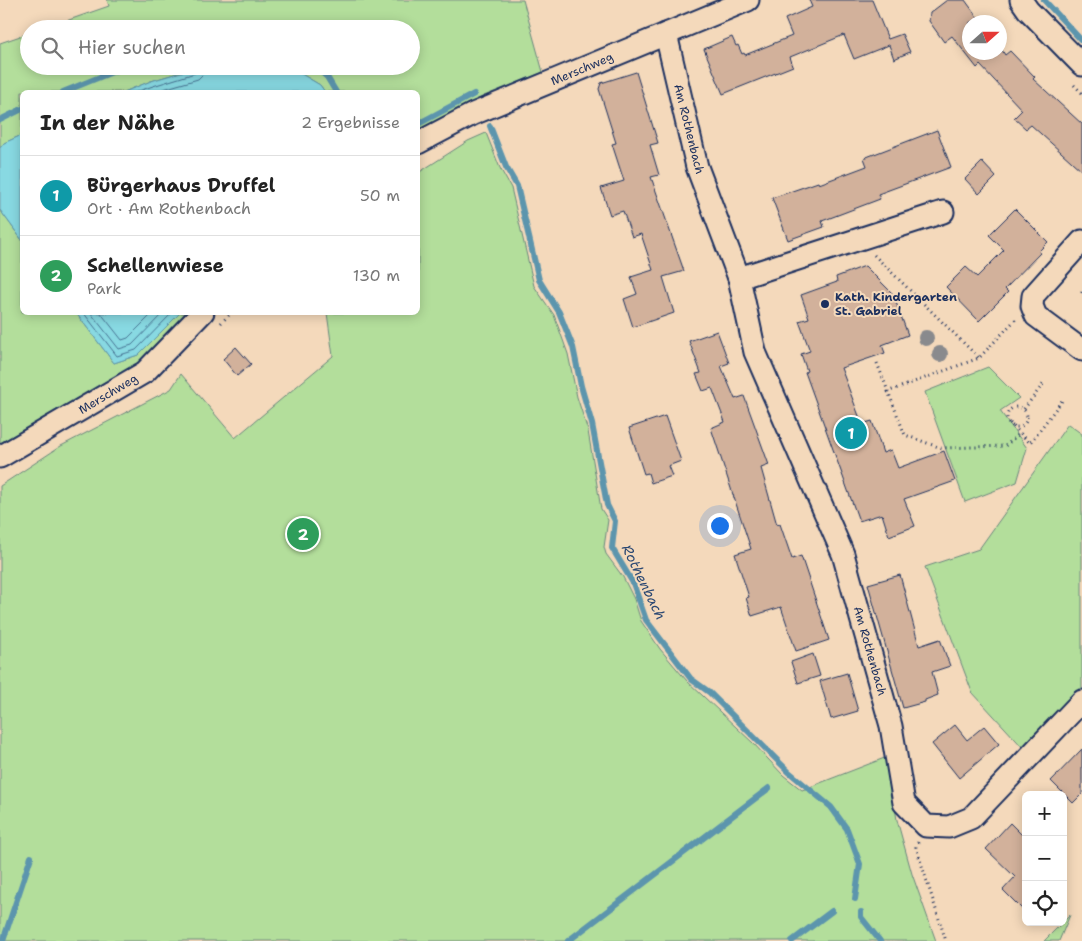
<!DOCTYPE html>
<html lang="de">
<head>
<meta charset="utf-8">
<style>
	:root { --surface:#fff; --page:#f6f6f6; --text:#222; --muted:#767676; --line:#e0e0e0; --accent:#d93025 }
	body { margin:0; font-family:"Shantell Sans",sans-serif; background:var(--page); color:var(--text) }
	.controls { position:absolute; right:15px; bottom:15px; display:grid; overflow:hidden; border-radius:8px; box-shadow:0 2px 12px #0003 }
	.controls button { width:45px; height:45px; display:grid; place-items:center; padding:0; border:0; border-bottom:1px solid var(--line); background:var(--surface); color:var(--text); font:25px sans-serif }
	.compass { position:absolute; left:962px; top:15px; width:45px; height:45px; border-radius:50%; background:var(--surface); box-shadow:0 2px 12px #0003; rotate:69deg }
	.you { position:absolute; left:719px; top:525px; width:18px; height:18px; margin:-12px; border:4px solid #fff; border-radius:50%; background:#1a73e8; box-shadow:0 0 0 8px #1a73e833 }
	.badge { display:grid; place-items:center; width:32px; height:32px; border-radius:50%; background:var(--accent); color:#fff; font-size:16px; font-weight:700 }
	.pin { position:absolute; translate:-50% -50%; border:2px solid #fff; box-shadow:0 1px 5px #0006 }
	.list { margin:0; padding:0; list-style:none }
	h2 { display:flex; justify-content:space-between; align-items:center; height:65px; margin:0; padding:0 20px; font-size:21px }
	h2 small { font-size:16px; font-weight:400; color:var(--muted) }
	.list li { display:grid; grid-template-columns:32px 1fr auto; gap:15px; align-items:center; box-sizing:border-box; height:80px; padding:0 20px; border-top:1px solid var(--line) }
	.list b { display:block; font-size:19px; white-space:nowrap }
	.list p { margin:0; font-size:16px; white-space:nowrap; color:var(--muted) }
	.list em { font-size:16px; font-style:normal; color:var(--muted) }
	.icon { flex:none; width:28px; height:28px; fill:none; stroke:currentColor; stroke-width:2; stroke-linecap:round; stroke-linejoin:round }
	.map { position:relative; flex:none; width:1082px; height:941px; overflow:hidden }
	.search { position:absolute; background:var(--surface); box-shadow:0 2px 12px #0003; left:20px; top:20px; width:400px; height:55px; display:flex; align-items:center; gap:12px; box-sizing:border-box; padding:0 18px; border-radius:28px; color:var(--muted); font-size:19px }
	.panel { position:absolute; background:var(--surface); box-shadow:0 2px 12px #0003; left:20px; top:90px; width:400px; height:225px; border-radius:8px }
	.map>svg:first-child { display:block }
	.green { fill:#b3de9b; stroke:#67867c }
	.water { fill:#88d9e2; stroke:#5c95ad }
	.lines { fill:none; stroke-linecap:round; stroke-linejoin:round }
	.shore { stroke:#477393; stroke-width:1 }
	.stream { stroke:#5c95ad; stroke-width:6 }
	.building { fill:#d2b19b; stroke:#1b2f5e }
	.minor-casing { stroke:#1b2f5e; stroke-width:25 }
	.path { stroke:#1b2f5e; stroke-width:3; stroke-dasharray:1 4; stroke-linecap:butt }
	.minor { stroke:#f4d9bb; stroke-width:21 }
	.tree { fill:#898a8d }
	.poi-dot { fill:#1b2f5e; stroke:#f4d9bb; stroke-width:2 }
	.labels { text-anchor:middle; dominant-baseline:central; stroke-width:4; stroke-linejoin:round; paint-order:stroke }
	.street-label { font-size:12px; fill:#1b2f5e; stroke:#f4d9bb }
	.poi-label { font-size:12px; font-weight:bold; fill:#1b2f5e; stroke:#f4d9bb; text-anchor:start }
	.water-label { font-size:14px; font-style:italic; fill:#2b4872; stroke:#f4d9bb }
</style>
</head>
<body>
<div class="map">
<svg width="1082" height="941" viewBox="0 0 1082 941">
	<rect width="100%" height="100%" fill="#f4d9bb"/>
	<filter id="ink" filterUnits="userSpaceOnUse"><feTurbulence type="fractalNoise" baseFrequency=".02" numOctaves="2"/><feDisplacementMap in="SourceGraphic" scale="10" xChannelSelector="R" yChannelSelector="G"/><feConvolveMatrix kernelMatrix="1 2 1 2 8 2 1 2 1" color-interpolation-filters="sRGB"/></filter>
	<g filter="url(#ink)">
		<!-- green -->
		<g class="green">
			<path d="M107,0h416l20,72 -59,24 -66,35v-39h-93l-5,-7 -32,-19h123v-37h-368l66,-23z"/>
			<path d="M29,33v33h172l-50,15 -27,11h-102v43l-18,8 -4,5v-105z"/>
			<path d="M486,133l14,35 11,20 23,98 20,29 14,39 9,43 11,34 13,78 7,11 -4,27 2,7 17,23 11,22 7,22 19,28 27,32 66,62 30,32 19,15 85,-33 10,63 15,54 24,67h-936v-455l61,-40 110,-57 10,-15 54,64 98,-82 -6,-43 91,-1v-139l50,-32z"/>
			<path d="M0,210l22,30v72l54,1 38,50 24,-8 42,-42h16l-58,57 -138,80z"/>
			<path d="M988,367l31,31 -19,13 27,37 -10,34 -52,20 -40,-110z"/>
			<path d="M1068,424l14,10v255l-56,62 -54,-59 -47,-125 54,-18z"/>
			<path d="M1070,915l-11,26h-15z"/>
		</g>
		<!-- water -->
		<g class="water">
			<path d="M201,66h87l32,19 5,7h-201l27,-11z"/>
			<path d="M22,135v105l-22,-30v-62l4,-5z"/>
			<path d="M76,313h104l-42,42 -24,8z"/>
		</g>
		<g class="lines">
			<!-- shore -->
			<g class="shore">
				<path d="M136,92l17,-6 42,-13 3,-3 1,-4"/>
				<path d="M153,92l45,-13 5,-5 2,-8"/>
				<path d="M83,312l34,44 19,-6 37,-38"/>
				<path d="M90,312l29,37 13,-4 32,-33"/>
				<path d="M100,312l22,28 6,-2 26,-26"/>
			</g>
			<!-- stream -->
			<g class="stream">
				<path d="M1044,0l38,41"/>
				<path d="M315,66l12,11 9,15"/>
				<path d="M63,92l64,-26"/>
				<path d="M0,120l22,-11"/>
				<path d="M418,124l56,-30"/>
				<path d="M490,126l16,41 11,19 22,94 20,32 14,35 8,39 11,38 15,81 8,16 -3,27 21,35 13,37 45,59 18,13 80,80 42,35 16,22 13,35 -5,35"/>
				<path d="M861,912v5l19,24"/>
				<path d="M3,941l28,-84"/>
				<path d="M568,941l201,-153"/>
				<path d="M792,941l40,-30"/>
			</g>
		</g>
		<!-- building -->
		<g class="building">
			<path d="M809,0h63l16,39 14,-5 8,18 -16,7 -5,-14 -35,14 -10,-24 -54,22 3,9 -70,28 -19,-45 28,-12 4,9 2,-1 4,9 2,-1 1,2 47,-19 -7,-17 27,-12z"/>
			<path d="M947,0h18l16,22h-11v30h30v-5l5,8 5,-4 25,26 -2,2 49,45v47l-51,-46 -5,4 -12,-11 8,-8 -42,-45 -3,3 -25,-32 -8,6 -15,-21 1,-8z"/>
			<path d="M636,72l22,71 -8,2 9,30 -8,2 33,94 -21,6 11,36 -41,14 -9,-28 13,-5 -6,-17 22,-7 -12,-36 -9,3 -9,-26 -13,4 -9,-27 23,-7 -12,-37 4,-1 -17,-54 2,-6z"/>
			<path d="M937,130l14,37 -73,27 2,5 -58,22 2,6 -36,13 -16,-42 46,-16 1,2 48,-18 -3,-8z"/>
			<path d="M982,162l14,15 -17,17 -14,-15z"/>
			<path d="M1015,209l33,33 -9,9 1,2 -35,36 3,3 -29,29 -33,-34 20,-20 11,10 27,-27 -15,-15z"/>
			<path d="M865,266l28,28 15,41 -26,10 3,8 -44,15 21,56 10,-3 11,32 8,-3 7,18 46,-17 11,30 -51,18 11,27 -26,10 -7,-22 -23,7 -54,-149 2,-1 -6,-17 9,-3 -11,-30 10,-3 -8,-23 36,-13 -1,-5z"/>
			<path d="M717,331l12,32 -8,3 14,33 9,-3 25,69 -8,3 16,57 3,-1 12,35 9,-3 28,84 -33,11 -15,-44 -29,9 -6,-18 3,-1 -14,-43 16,-5 -40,-121 14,-6 -13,-34 -9,3 -7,-17 5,-1 -12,-32z"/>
			<path d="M236,347l15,17 -14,12 -14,-17z"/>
			<path d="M665,416l16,45 -13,5 4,10 -21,7 -3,-10 -4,1 -15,-46z"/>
			<path d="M900,575l19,71 21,-7 10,27 -18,6 6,23 -13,5v2l-22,6 -35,-124z"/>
			<path d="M813,654l7,22 -22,7 -7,-21z"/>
			<path d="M847,673l11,38 -27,8 -11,-38z"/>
			<path d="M955,725l12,15 17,-14 15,18 -40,34 -27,-34z"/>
			<path d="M1082,749v45l-9,9 -22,-22z"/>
			<path d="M1010,823l16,16v74l-23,-23 12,-13 -29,-28z"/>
		</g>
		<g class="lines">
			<defs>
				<g id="minor">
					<path d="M1021,0l7,10 54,55"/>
					<path d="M666,34l31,133 42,111 16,74 88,202 48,172 13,77 22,23 23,1 22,-9 111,-117"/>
					<path d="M418,143l55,-29 275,-114"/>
					<path d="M1082,241l-49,55 -1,10 4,10 46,34"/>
					<path d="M739,278l204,-66"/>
					<path d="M0,457l145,-85 58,-60"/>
				</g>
			</defs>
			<!-- minor casing -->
			<use href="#minor" class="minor-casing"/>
			<!-- path -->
			<g class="path">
				<path d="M1074,85l8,8"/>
				<path d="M874,255l105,103"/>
				<path d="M1082,292l-1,3 1,1"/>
				<path d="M221,323l11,-11"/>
				<path d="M877,363l28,72 36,13 64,-2 14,-12"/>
				<path d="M887,392l92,-34 37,-39"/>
				<circle cx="1017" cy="417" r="10"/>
				<path d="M1024,409l20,-26"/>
				<path d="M1010,423l20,20 34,-45"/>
				<path d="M918,842l-2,5 30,94"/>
			</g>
			<!-- minor -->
			<use href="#minor" class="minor"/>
		</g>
		<!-- trees -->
		<g class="tree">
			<circle cx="926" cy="338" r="8"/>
			<circle cx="940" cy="354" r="8"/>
		</g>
	</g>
	<!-- markers -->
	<circle class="poi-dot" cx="825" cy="304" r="5"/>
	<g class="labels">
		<!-- street labels -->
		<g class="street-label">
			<text transform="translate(582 69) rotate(-23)">Merschweg</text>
			<text transform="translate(689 129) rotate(76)">Am Rothenbach</text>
			<text transform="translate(108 394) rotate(-31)">Merschweg</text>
			<text transform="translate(870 651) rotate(74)">Am Rothenbach</text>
		</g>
		<!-- poi labels -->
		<g class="poi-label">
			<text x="835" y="297">Kath. Kindergarten<tspan x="835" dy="14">St. Gabriel</tspan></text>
		</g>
		<!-- water labels -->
		<g class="water-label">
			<text transform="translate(644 582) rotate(64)">Rothenbach</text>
		</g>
	</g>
</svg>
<div class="controls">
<button>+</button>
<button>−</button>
<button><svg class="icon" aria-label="locate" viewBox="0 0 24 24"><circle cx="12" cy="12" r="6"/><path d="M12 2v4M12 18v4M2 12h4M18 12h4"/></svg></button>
</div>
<svg class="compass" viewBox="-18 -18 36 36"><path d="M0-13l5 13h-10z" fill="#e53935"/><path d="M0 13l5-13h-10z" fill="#767676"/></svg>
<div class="you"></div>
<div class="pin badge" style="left:851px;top:433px;background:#0f9aa8">1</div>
<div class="pin badge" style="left:303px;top:534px;background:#2e9e5b">2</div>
<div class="search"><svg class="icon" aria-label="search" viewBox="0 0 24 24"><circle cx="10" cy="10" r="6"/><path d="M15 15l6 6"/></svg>Hier suchen</div>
<section class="panel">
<h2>In der Nähe<small>2 Ergebnisse</small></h2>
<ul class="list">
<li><span class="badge" style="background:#0f9aa8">1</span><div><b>Bürgerhaus Druffel</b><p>Ort · Am Rothenbach</p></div><em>50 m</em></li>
<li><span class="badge" style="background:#2e9e5b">2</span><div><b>Schellenwiese</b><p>Park</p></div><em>130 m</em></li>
</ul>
</section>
</div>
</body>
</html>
